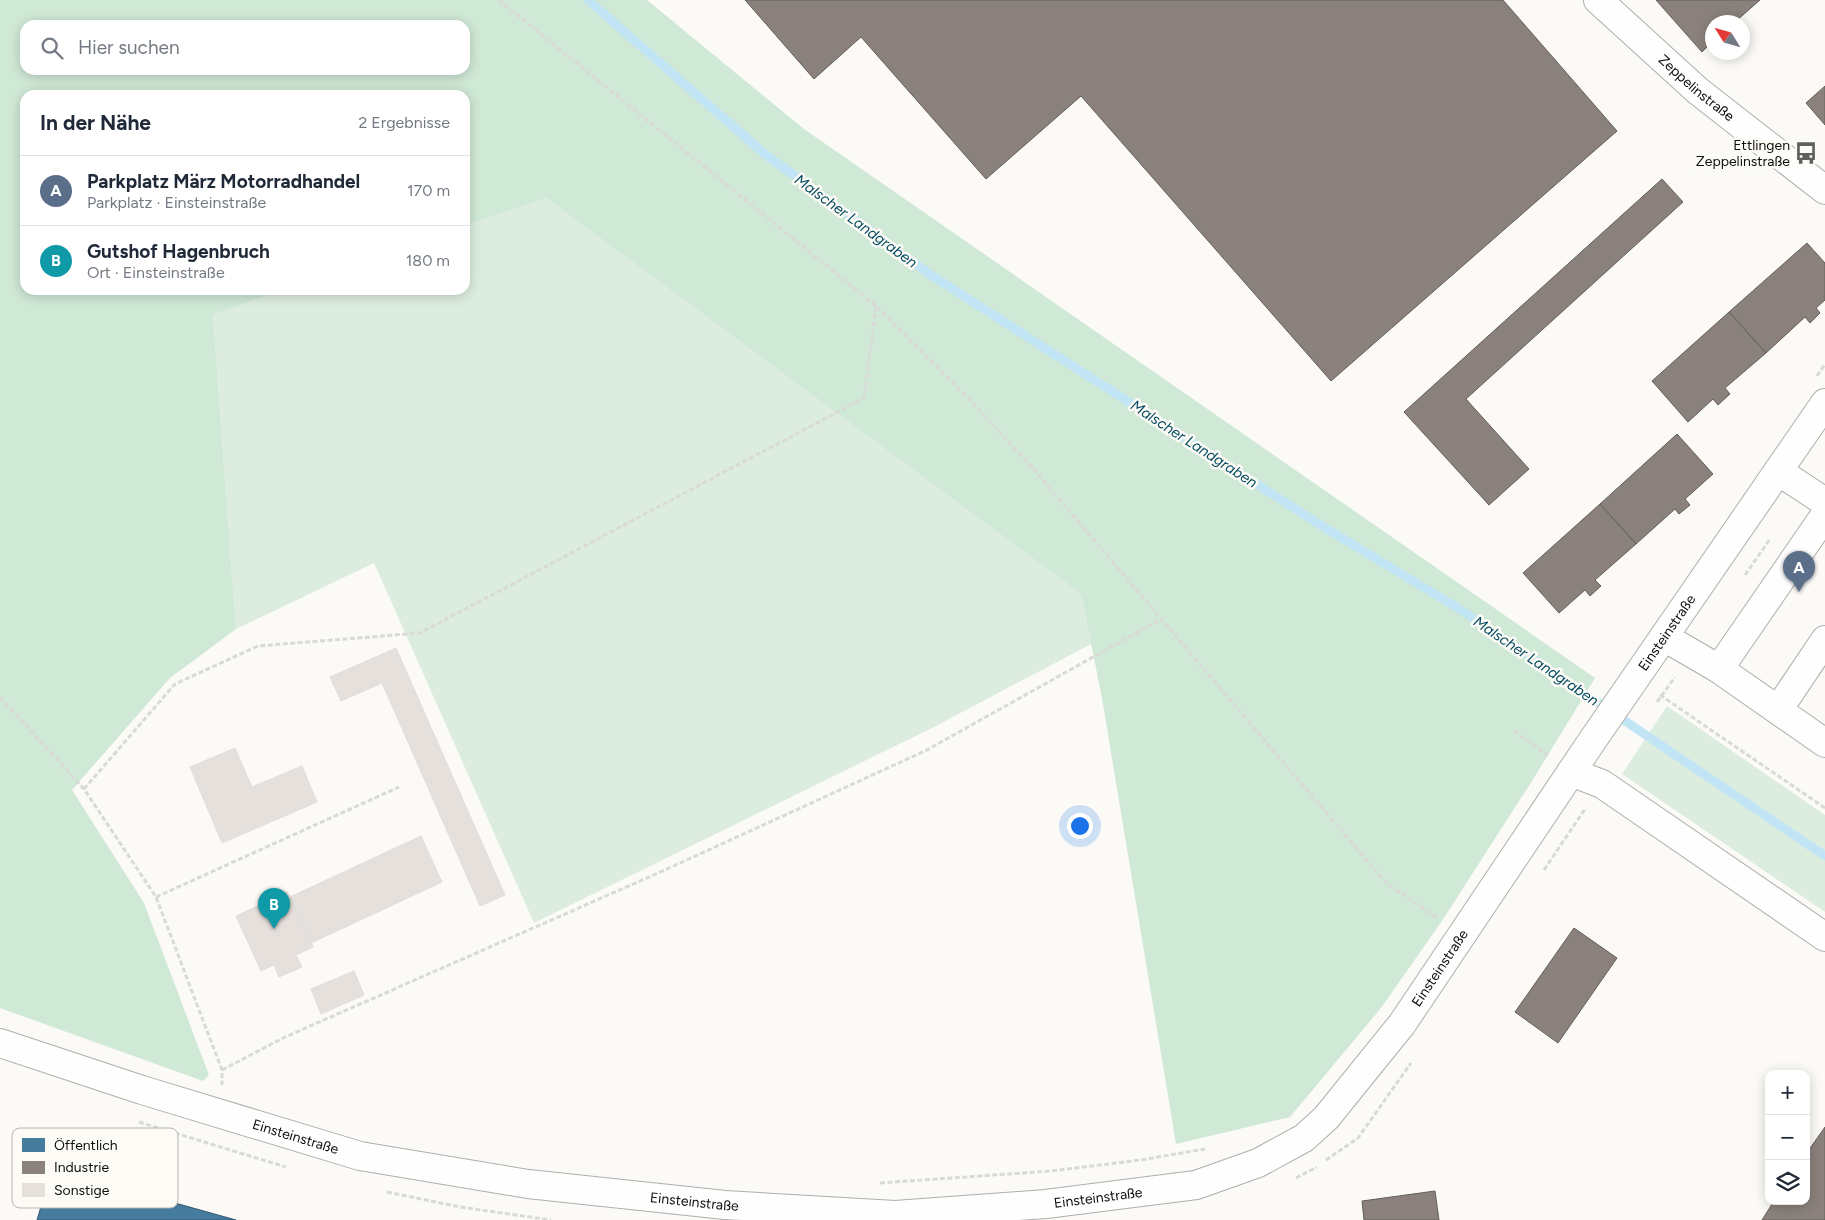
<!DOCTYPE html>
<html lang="de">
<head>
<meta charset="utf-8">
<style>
	:root { --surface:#fff; --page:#f6f6f7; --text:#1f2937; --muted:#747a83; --line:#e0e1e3; --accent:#111827 }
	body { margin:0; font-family:Figtree,sans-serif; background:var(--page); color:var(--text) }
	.controls { position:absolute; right:15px; bottom:15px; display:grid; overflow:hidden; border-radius:10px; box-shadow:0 2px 12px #0003 }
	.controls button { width:45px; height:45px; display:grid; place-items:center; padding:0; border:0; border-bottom:1px solid var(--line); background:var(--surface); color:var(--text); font:25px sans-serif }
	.compass { position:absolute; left:1705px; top:15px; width:45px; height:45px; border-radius:50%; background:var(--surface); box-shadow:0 2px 12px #0003; rotate:307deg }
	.you { position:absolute; left:1079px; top:825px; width:18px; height:18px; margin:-12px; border:4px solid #fff; border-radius:50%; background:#1a73e8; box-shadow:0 0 0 8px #1a73e833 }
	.badge { display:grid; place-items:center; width:32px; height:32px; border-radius:50%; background:var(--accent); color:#fff; font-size:16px; font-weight:700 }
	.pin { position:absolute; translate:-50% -41px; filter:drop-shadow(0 1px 2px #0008) }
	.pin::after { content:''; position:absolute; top:26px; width:18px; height:15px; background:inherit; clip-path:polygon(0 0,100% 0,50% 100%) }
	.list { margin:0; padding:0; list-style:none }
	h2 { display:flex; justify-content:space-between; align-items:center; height:65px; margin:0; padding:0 20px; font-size:21px }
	h2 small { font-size:16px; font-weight:400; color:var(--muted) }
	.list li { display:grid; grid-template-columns:32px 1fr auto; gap:15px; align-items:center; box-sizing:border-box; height:70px; padding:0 20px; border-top:1px solid var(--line) }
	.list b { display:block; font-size:19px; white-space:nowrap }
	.list p { margin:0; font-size:16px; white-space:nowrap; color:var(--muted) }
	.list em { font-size:16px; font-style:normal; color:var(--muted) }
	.icon { flex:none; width:28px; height:28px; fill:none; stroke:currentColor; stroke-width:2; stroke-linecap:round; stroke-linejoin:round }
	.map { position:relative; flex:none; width:1825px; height:1220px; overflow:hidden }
	.search { position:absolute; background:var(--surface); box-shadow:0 2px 12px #0003; left:20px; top:20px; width:450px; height:55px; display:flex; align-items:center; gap:12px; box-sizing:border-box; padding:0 18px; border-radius:15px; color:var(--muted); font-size:19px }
	.panel { position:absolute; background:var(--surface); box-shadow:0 2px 12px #0003; left:20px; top:90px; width:450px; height:205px; border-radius:15px }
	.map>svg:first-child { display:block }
	.green { fill:#dceddf }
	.forest { fill:#d0e8d6; fill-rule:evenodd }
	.public { fill:#457b9d; stroke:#345a71 }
	.industry { fill:#8a817c; stroke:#645e5a }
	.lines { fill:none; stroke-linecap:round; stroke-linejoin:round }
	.stream { stroke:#c2e5f6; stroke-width:9 }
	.building { fill:#e6e0dd; stroke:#e0dedc }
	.minor-casing { stroke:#afaeac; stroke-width:30 }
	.path { stroke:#d9d9d8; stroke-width:3; stroke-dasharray:5 2.5; stroke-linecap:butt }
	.minor { stroke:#fefefe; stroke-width:28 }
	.labels { text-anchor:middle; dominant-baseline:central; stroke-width:5; stroke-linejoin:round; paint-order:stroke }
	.street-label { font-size:14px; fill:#0d0d0b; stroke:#fdfbf5 }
	.poi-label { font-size:14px; fill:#0d0d0b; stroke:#fdfbf5; text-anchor:end }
	.water-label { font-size:15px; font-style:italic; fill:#064c64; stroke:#fdfbf5 }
	.key { fill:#fdfbf5; stroke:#b5b4af; stroke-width:1 }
	.key-label { font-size:14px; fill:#0d0d0b }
</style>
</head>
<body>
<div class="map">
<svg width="1825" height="1220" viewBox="0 0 1825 1220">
	<rect width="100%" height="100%" fill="#fbfaf7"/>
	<!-- green -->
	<g class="green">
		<path d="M546,198l535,396 10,50 -155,82 -402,197 -160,-360 -138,66 -23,-314 70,-25h182v-64z"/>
		<path d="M1667,706l158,109v97l-203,-138z"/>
	</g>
	<!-- forest -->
	<path class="forest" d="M0,0h647l157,129 791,549 -63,103 -90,140 -61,87 -91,109 -114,27 -74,-446 -21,-104 -535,-396 -81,28v-131h-440v195h258l-70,25 23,314 -66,49 -98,112 72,113 65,172 -6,6 -203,-73zM25,25h440v45h-440z"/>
	<!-- public -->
	<path class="public" d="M52,1169l98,27 86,24h-199z"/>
	<!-- industry -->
	<g class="industry">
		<path d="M745,0h758l114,131 -286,250 -250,-285 -95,83 -125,-142 -47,42z"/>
		<path d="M1656,0h104l-25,22h-23v20l-10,10z"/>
		<path d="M1825,86v39l-19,-22z"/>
		<path d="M1662,179l21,23 -217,197 63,70 -40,36 -85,-93z"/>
		<path d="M1807,243l18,20v37l-9,8 4,5 -10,10 -5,-6 -39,36 -37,-41z"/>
		<path d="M1729,312l37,41 -41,35 5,6 -12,11 -5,-6 -25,23 -36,-41z"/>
		<path d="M1677,434l36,40 -28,25 5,6 -11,9 -4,-5 -39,35 -36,-40z"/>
		<path d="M1600,504l36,40 -41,36 6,6 -11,10 -5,-6 -26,23 -36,-40z"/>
		<path d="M1574,928l43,30 -59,85 -43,-31z"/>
		<path d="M1825,1127v93h-63l12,-19h32v-47z"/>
		<path d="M1435,1191l4,29h-75l-2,-19z"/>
	</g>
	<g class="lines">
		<!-- stream -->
		<path class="stream" d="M588,0l178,155 165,120 391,251 139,84 364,246"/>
	</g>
	<!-- building -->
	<g class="building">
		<path d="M396,648l109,247 -25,11 -98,-223 -41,18 -11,-24z"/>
		<path d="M235,748l17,39 50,-21 15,36 -95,41 -32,-76z"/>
		<path d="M421,836l21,46 -131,61 -21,-46z"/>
		<path d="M287,892l26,55 -17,8 6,12 -23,10 -5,-12 -13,6 -25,-55z"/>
		<path d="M354,971l10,24 -43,19 -10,-25z"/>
	</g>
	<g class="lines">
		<defs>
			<g id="minor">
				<path id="s1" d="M1598,0l100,91 127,99"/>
				<path d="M1778,471l47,31"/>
				<path d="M1664,637l55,32 106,74"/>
				<path d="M1719,669l106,-154"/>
				<path d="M1778,710l47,-70"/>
				<path d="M1571,772l31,12 223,153"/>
				<path id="s2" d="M0,1043l142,47 218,66 168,28 197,21 170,10 151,-11 150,-19 62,-22 46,-25 22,-20 76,-94 190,-283 233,-338"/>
			</g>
		</defs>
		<!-- minor casing -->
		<use href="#minor" class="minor-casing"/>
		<!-- path -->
		<g class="path">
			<path d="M499,0l377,306 89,89 65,70 357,419 52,35"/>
			<path d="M1817,376l8,-12"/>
			<path d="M1745,575l25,-36"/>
			<path d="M1660,695l165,113"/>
			<path d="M0,697l84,92 72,108 66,173v15"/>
			<path d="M1657,702l18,-25"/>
			<path d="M1514,731l34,24"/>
			<path d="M84,789l91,-105 83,-38 162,-13 444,-235 12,-92"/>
			<path d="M1544,870l41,-61"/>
			<path d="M156,897l243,-110"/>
			<path d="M222,1070l61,-32 373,-164 269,-123 236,-132"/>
			<path d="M139,1122l147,45"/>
			<path d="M1326,1160l32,-22 53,-75"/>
			<path d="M1296,1178l21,-11"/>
			<path d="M880,1183l171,-12 90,-11 64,-11"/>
			<path d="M387,1192l73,15 91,13"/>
		</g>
		<!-- minor -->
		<use href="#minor" class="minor"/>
	</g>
	<!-- icons -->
	<defs>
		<symbol id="bus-bare" viewBox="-9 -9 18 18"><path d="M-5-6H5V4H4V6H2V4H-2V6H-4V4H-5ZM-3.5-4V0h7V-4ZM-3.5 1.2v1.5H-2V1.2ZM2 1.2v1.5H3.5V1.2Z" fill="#60605e" stroke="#fdfbf5" stroke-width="2.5" paint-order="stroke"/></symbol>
	</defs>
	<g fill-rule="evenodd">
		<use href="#bus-bare" x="1790" y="137" width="32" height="32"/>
	</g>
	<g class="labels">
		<!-- street labels -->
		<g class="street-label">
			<text stroke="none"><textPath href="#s1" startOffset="132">Zeppelinstraße</textPath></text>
			<text stroke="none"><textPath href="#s2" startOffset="1960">Einsteinstraße</textPath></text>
			<text stroke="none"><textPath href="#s2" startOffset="1555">Einsteinstraße</textPath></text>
			<text stroke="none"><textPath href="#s2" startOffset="310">Einsteinstraße</textPath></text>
			<text stroke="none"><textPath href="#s2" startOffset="1120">Einsteinstraße</textPath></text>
			<text stroke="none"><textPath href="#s2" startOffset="715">Einsteinstraße</textPath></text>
		</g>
		<!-- poi labels -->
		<g class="poi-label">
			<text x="1790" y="145">Ettlingen<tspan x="1790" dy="16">Zeppelinstraße</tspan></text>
		</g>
		<!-- water labels -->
		<g class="water-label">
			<text transform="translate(856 221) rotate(36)">Malscher Landgraben</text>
			<text transform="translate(1194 444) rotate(33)">Malscher Landgraben</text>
			<text transform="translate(1536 661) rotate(34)">Malscher Landgraben</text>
		</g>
	</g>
	<!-- legend -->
	<rect x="12" y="1128" width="166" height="80" rx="8" class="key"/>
	<rect x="22" y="1138" width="23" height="14" fill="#457b9d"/>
	<rect x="22" y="1161" width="23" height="13" fill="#8a817c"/>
	<rect x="22" y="1183" width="23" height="14" fill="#e6e0dd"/>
	<g class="key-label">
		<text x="54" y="1150">Öffentlich</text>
		<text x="54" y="1172">Industrie</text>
		<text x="54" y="1195">Sonstige</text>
	</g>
</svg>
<div class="controls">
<button>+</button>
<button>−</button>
<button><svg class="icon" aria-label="layers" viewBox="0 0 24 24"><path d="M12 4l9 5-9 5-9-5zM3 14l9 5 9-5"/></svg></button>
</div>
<svg class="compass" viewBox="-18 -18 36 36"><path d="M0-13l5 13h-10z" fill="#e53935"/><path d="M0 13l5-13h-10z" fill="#747a83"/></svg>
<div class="you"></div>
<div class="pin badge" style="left:1799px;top:592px;background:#5c6f8a">A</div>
<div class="pin badge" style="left:274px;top:929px;background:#0f9aa8">B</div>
<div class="search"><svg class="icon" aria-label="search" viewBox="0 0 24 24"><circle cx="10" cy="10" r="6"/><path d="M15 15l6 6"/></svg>Hier suchen</div>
<section class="panel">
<h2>In der Nähe<small>2 Ergebnisse</small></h2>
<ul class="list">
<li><span class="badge" style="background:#5c6f8a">A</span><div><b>Parkplatz März Motorradhandel</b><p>Parkplatz · Einsteinstraße</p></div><em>170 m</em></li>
<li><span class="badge" style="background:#0f9aa8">B</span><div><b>Gutshof Hagenbruch</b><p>Ort · Einsteinstraße</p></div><em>180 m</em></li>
</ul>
</section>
</div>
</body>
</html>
